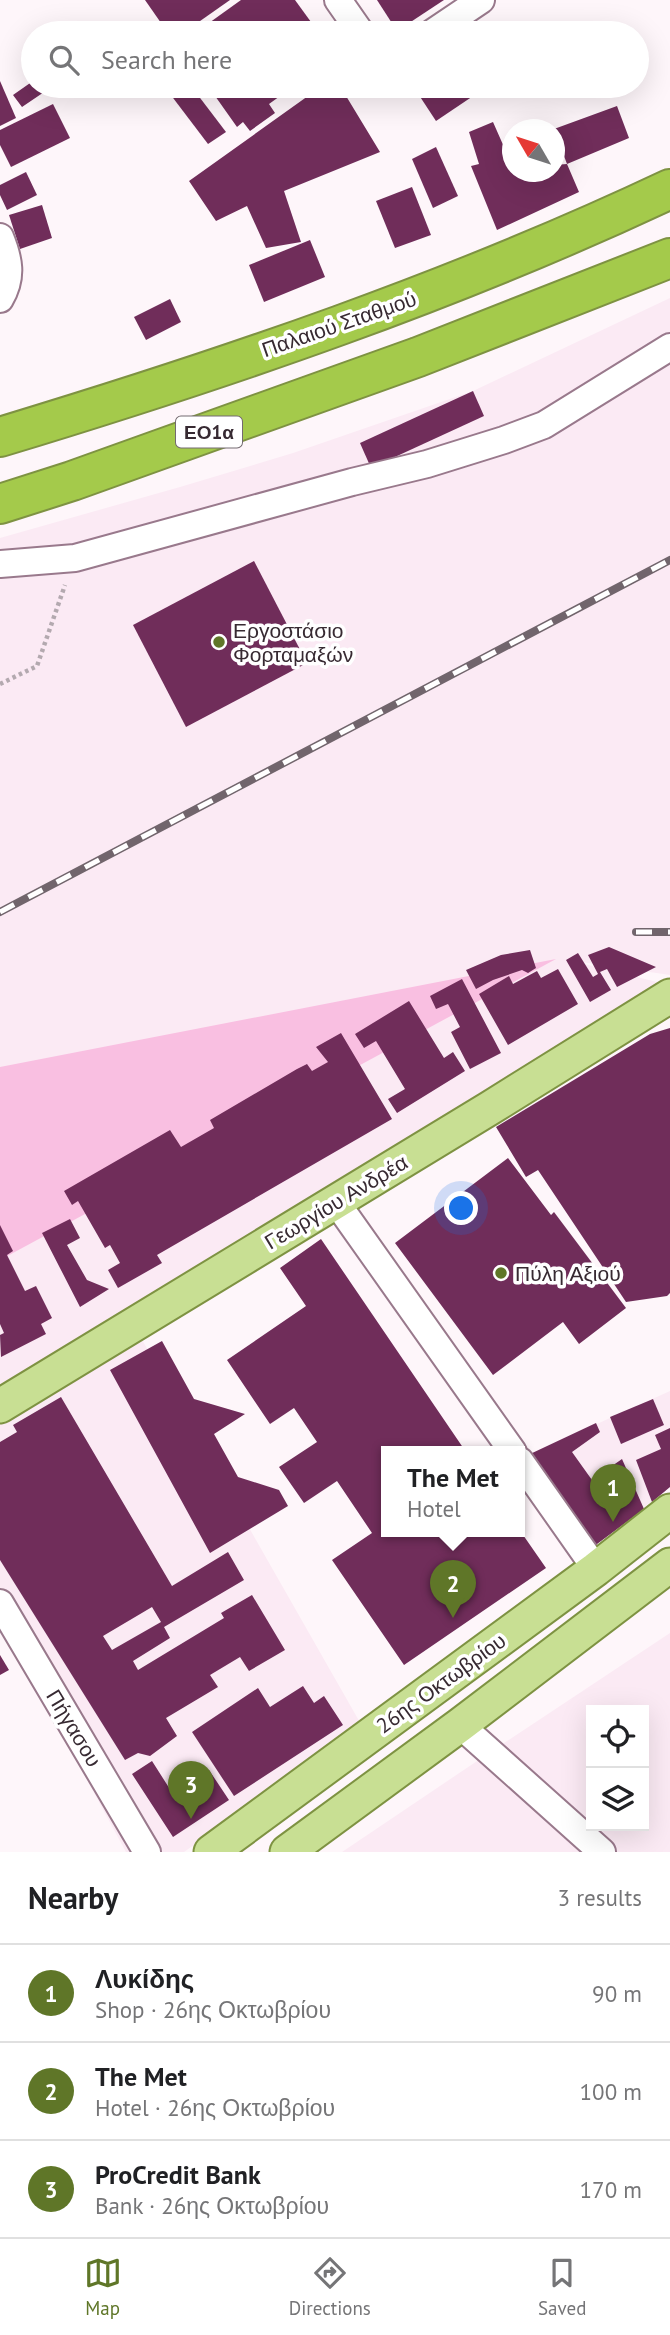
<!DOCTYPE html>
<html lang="en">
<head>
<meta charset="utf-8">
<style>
	:root { --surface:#fff; --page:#f2f2f2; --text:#202124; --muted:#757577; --line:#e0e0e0; --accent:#5f7628 }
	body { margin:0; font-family:"PT Sans",sans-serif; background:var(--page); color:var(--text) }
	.controls { position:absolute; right:21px; bottom:21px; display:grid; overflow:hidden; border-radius:0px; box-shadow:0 7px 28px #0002 }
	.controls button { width:63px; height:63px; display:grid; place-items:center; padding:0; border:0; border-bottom:2px solid var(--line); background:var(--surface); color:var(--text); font:35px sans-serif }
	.compass { position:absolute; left:502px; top:119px; width:63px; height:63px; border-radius:50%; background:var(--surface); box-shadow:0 7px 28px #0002; rotate:309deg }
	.you { position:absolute; left:462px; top:1209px; width:24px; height:24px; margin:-18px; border:5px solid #fff; border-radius:50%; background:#1a73e8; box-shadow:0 0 0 10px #1a73e833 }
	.badge { display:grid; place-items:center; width:46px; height:46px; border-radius:50%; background:var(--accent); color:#fff; font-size:23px; font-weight:700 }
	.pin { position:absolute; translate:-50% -58px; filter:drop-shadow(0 2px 4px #0008) }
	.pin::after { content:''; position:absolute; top:37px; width:24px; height:21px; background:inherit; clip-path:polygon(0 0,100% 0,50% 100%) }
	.popup { position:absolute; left:381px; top:1446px; width:144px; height:91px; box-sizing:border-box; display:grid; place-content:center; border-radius:0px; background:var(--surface); filter:drop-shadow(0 2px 5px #0005); font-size:23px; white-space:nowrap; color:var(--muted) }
	.popup b { font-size:26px; color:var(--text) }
	.popup::after { content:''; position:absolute; left:50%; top:100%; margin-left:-14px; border:14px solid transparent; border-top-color:var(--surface) }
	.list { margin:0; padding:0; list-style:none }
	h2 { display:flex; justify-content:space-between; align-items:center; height:91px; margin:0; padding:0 28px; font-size:30px }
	h2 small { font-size:23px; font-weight:400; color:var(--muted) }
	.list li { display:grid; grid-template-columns:46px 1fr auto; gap:21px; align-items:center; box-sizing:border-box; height:98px; padding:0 28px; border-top:2px solid var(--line) }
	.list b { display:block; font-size:26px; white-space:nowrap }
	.list p { margin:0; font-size:23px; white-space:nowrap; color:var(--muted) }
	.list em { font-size:23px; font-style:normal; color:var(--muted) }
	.icon { flex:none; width:38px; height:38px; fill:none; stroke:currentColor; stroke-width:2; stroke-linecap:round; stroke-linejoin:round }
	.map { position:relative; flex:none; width:670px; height:1852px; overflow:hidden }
	.search { position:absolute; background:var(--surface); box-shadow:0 7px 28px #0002; left:21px; right:21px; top:21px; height:77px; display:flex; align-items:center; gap:18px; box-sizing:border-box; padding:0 24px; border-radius:38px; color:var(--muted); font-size:26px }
	.sheet { height:385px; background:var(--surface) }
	nav { display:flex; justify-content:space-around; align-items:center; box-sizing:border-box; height:98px; border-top:2px solid var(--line); background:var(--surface); font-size:19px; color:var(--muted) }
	nav a { display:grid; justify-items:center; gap:4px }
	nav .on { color:var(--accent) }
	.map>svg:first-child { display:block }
	.built { fill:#fbeaf4; fill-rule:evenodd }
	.green { fill:#f9bfe1 }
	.building { fill:#702d5a; fill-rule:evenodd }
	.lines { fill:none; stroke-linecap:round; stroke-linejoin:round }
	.minor-casing { stroke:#99798c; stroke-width:30 }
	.major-casing { stroke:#7e9242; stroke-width:37 }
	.highway-casing { stroke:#7e9242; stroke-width:42 }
	.path { stroke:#b3a9af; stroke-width:4.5; stroke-dasharray:3.5 3.5; stroke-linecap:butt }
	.minor { stroke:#fff; stroke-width:26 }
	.major { stroke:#c8df93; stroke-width:33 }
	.highway { stroke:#a4ca4b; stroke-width:38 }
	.rail-casing { stroke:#71656c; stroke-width:8 }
	.rail { stroke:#fff; stroke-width:5; stroke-dasharray:16; stroke-linecap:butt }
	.poi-dot { fill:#5f7628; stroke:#fff; stroke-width:2.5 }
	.labels { text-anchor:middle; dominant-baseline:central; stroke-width:7; stroke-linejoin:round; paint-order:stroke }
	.shield { fill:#fff; stroke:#736a70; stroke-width:2 }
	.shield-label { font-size:19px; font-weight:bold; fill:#372a32 }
	.street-label { font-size:21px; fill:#372a32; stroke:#fff }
	.poi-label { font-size:21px; fill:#372a32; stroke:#fff; text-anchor:start }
</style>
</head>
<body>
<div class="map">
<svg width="670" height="1852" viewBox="0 0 670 1852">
	<rect width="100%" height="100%" fill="#fef6fa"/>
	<!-- built -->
	<g class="built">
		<path d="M670,298v677l-102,-15 93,23 -524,348 225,395 -178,126h-58l-126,-233v-1081l180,-51 113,-34 180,-62z"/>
		<path d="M670,1391v96l-77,60 -65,-92z"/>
		<path d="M670,1633v219h-328l147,-99zM591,1710h53v116h-53z"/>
	</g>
	<!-- green -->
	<path class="green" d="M556,959l-556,301v-193z"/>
	<!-- building -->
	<g class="building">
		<path d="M145,0h85l-47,33h-15z"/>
		<path d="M241,0h54l24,33h-124z"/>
		<path d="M377,0h67l-47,31z"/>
		<path d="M503,22l7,11h-24z"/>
		<path d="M0,81l16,37 -16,8z"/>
		<path d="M33,81v5h20l-31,21 -9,-12z"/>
		<path d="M164,86h27l35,46 -18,12z"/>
		<path d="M208,86h86l-25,18 6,9 -25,18 -7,-9 -6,5z"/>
		<path d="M322,86h18l40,66 -96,39 17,51 -35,6 -19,-42 -31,15 -27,-40z"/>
		<path d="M413,86h75l-52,35z"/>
		<path d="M53,104l17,34 -59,29 -11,-22v-15z"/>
		<path d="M617,106l12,32 -62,26 12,28 -82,38 -26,-64 8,-2 -10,-32 24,-10 11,25 8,4v21h42v-7l13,-1 -13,-35z"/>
		<path d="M436,147l22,49 -25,12 -21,-49z"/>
		<path d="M26,172l11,23 -30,15 -7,-15v-10z"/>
		<path d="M412,187l19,48 -36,13 -19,-47z"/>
		<path d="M42,205l10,33 -32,11 -11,-34z"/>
		<path d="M310,240l15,37 -61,25 -15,-37z"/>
		<path d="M170,299l11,23 -35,18 -12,-23z"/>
		<path d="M473,391l11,25 -113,52 -11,-25z"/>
		<path d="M254,561l53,102 -121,64 -53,-102z"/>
		<path d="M609,947l47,20 -39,20 -10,-18 -7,3 11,18 -21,12 -24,-42 12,-7 15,24 5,-3 -10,-19z"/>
		<path d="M530,950l6,18 -8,5 -6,-3 -29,10 -17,9 -10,-19 35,-15z"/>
		<path d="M558,969l20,35 -70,41 -29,-51 30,-18 4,8 24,-13 4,7z"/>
		<path d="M462,979l39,74 -31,16 -19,-37 9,-5 -12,-23 -12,5 -6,-13z"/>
		<path d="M409,1001l35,57 9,-6 12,19 -68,42 -9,-14 17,-10 -29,-48 -12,7 -9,-14z"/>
		<path d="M670,1028v265l-3,3 -41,6 -88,-132 -12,7 -30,-50 154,-93z"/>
		<path d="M341,1033l51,86 -235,136 5,8 -44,25 -10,-18 12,-7 -10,-18 -5,3 -27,-47 -6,4 -8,-14 106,-61 11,17 33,-19 -4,-8 87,-51 10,-5 5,7 16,-9 -12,-15z"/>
		<path d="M508,1158l43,57 3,-3 72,96 -47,36 -16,-22 -70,53 -98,-132z"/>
		<path d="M70,1219l10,19 -13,7 20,35 22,9 -29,18 -38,-74z"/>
		<path d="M0,1225l13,26 -6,4 18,36 11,-5 16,32 -11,6 5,10 -45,23 -1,-22 4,-2 -4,-9z"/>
		<path d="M321,1239l145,213h-80v80h135l25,36 -142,97 -72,-105 40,-27 -35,-52 -33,22 -25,-36 38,-25 -23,-34 -24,16 -43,-64 79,-54 -26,-38z"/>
		<path d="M162,1341l32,58 51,15 -31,20 24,43 41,13 9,16 -78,47 -100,-183z"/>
		<path d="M61,1397l111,189 56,-34 16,28 -80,47 6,11 -37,23 5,9 86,-52 -3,-5 31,-18 33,55 -36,21 -9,-14 -30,18 8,12 -52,31 11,18 -27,20 -12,-3 -13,7 -125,-200v-118l17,-10 -4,-7zM152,1607l9,15 -49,28 -9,-14z"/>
		<path d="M653,1399l11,26 -43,19 -11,-27z"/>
		<path d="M596,1423l4,9 -28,20 20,28 30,-21 22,50 -51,38 -65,-92z"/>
		<path d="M670,1428v59l-18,15 -16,-42 25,-11 -6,-14z"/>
		<path d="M0,1655l9,15 -9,5z"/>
		<path d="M303,1686l11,17 10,-7 19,29 -109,71 -42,-64 66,-44 12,19z"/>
		<path d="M152,1761l21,33 36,-24 20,30 -56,37 -41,-63z"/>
	</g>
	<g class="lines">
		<defs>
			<g id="minor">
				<path d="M338,0l23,33"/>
				<path d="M432,33l49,-33"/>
				<path d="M0,237c9,22 13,40 0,62"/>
				<path d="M0,564l75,-6 277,-76 75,-18 77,-24 40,-15 126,-78"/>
				<path d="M336,1202l177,250"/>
				<path d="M520,1461l76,108"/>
				<path d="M0,1603l147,249"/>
				<path d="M460,1725l142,127"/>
			</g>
			<g id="major">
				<path d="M0,1406l490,-298 180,-112"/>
				<path d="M211,1852l385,-283 74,-58"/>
				<path d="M287,1852l173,-127 210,-160"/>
			</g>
			<g id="highway">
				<path d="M0,437c228,-69 454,-146 670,-248"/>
				<path d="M0,504l72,-23 346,-124 252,-99"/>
			</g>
		</defs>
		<!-- minor casing -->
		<use href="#minor" class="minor-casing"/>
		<!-- major casing -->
		<use href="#major" class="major-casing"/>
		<!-- highway casing -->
		<use href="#highway" class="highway-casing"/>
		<!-- path -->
		<path class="path" d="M0,684l37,-18 28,-81"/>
		<!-- minor -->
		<use href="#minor" class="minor"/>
		<!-- major -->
		<use href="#major" class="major"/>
		<!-- highway -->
		<use href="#highway" class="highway"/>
		<defs>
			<g id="rail">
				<path d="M0,912l670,-352"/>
				<path d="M636,932h34"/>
			</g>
		</defs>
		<!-- rail casing -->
		<use href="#rail" class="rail-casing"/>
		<!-- rail -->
		<use href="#rail" class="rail"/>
	</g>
	<!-- markers -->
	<g class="poi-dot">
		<circle cx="219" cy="642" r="7"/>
		<circle cx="501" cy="1273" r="7"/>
	</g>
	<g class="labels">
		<!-- shield labels -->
		<rect class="shield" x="176" y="416.5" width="66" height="31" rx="5"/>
		<g class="shield-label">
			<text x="209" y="432">ΕΟ1α</text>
		</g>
		<!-- street labels -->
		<g class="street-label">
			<text transform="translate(339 324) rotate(-19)">Παλαιού Σταθμού</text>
			<text transform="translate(336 1202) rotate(-31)">Γεωργίου Ανδρέα</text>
			<text transform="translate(441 1683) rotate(-36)">26ης Οκτωβρίου</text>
			<text transform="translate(74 1728) rotate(59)">Πήγασου</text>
		</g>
		<!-- poi labels -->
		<g class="poi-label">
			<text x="233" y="630">Εργοστάσιο<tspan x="233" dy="24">Φορταμαξών</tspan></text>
			<text x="515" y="1273">Πύλη Αξιού</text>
		</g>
	</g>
</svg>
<div class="controls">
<button><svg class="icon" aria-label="locate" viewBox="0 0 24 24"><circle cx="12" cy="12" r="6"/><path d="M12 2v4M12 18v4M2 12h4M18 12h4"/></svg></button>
<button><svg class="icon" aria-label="layers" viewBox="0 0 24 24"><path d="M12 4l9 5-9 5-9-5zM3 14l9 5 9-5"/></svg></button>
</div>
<svg class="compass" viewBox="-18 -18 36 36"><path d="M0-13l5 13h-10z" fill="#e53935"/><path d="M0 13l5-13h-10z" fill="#757577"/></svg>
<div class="you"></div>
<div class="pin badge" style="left:613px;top:1522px">1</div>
<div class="pin badge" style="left:453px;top:1618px">2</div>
<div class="popup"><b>The Met</b>Hotel</div>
<div class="pin badge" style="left:191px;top:1819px">3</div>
<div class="search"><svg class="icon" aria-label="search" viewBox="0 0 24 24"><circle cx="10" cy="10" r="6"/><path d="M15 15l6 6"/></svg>Search here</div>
</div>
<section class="sheet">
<h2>Nearby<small>3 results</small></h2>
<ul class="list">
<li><span class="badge">1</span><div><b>Λυκίδης</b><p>Shop · 26ης Οκτωβρίου</p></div><em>90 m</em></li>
<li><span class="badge">2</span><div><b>The Met</b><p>Hotel · 26ης Οκτωβρίου</p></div><em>100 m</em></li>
<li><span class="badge">3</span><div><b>ProCredit Bank</b><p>Bank · 26ης Οκτωβρίου</p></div><em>170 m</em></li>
</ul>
</section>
<nav>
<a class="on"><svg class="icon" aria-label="map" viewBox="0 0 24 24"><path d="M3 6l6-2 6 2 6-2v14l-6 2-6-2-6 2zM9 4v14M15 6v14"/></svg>Map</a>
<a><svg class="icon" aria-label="directions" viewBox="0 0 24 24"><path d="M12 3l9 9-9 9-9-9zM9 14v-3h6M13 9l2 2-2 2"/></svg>Directions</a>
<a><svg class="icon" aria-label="saved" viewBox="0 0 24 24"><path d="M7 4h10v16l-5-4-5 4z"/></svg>Saved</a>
</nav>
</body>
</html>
